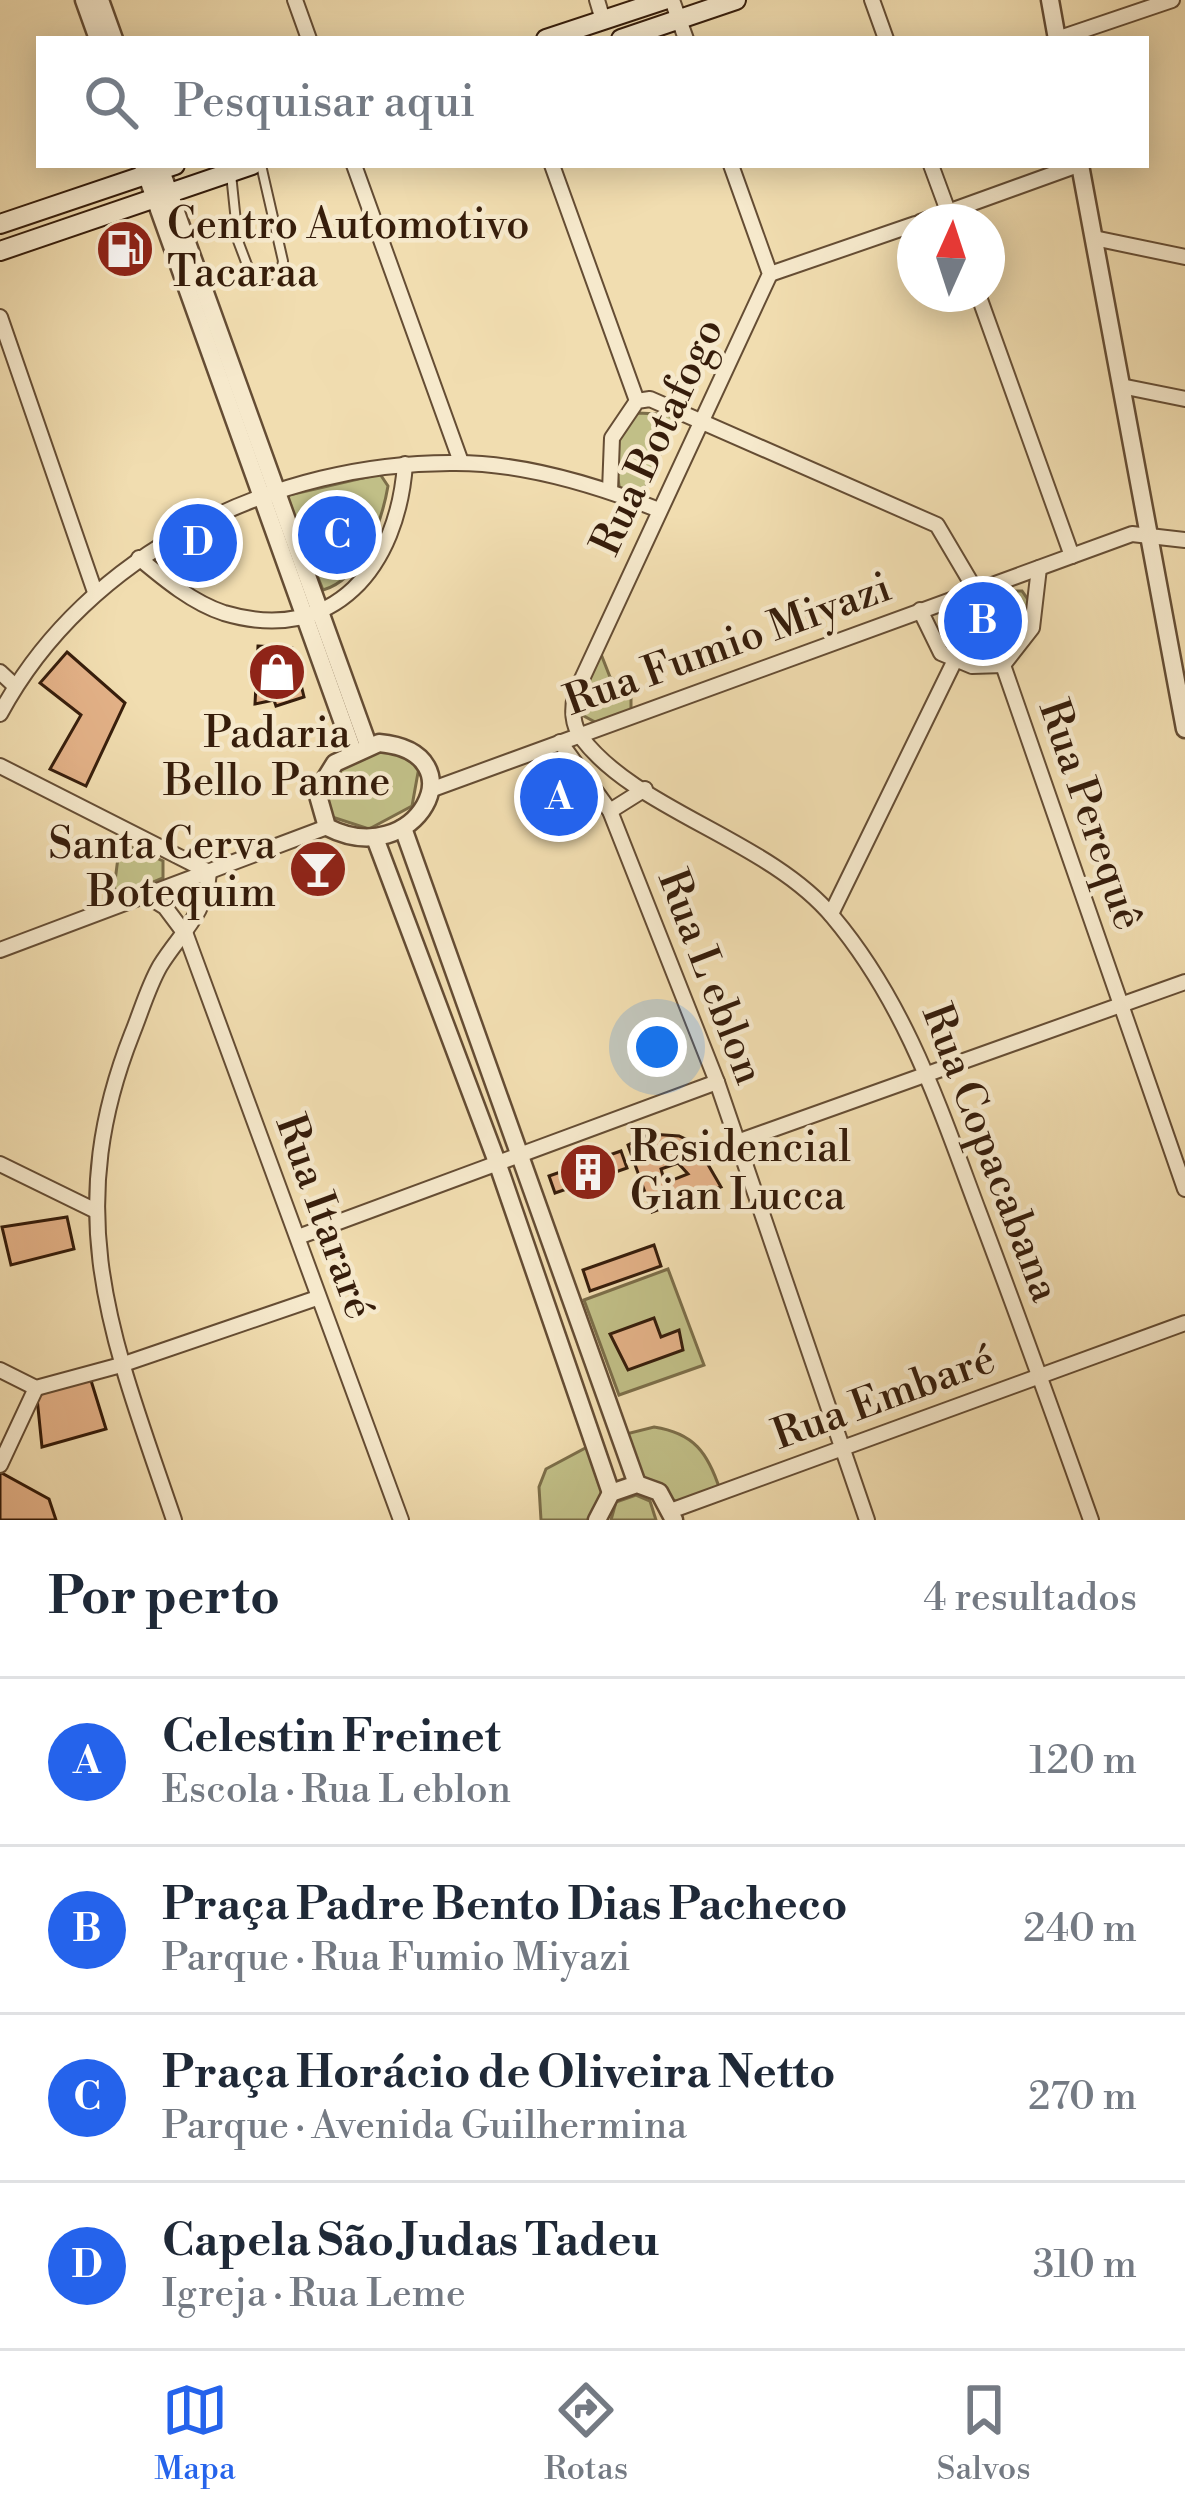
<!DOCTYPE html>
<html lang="pt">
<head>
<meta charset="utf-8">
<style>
	:root { --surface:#fff; --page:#f2f2f3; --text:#1f2937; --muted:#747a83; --line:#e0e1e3; --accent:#2563eb }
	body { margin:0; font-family:"Libre Bodoni",serif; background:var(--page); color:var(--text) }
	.compass { position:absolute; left:897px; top:204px; width:108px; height:108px; border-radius:50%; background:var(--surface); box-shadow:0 6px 30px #0003; rotate:3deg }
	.you { position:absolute; left:657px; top:1047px; width:42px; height:42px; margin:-30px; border:9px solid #fff; border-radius:50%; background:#1a73e8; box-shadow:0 0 0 18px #1a73e833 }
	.badge { display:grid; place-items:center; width:78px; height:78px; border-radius:50%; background:var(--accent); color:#fff; font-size:39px; font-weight:700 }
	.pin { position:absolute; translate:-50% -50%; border:6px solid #fff; box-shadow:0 3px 12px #0006 }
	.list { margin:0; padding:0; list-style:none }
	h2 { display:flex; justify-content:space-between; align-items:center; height:156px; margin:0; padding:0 48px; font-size:51px }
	h2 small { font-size:39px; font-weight:400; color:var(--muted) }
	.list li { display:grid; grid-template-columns:78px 1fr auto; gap:36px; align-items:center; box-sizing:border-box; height:168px; padding:0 48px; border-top:3px solid var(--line) }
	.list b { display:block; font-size:45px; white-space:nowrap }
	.list p { margin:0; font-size:39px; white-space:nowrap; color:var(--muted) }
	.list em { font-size:39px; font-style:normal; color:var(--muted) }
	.icon { flex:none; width:66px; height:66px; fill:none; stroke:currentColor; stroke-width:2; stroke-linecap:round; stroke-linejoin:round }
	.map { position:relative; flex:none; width:1185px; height:1520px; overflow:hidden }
	.search { position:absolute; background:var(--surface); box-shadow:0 6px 30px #0003; left:36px; right:36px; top:36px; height:132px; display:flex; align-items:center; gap:30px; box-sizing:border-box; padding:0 42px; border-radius:0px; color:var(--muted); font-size:45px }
	.sheet { height:828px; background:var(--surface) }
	nav { display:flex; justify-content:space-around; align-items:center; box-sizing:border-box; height:168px; border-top:3px solid var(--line); background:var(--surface); font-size:33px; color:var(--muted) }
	nav a { display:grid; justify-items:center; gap:6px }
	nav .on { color:var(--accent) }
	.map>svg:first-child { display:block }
	.green { fill:#c1bf87; stroke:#7c6e49; stroke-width:3 }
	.building { fill:#e4b288; stroke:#361d0b; stroke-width:3; fill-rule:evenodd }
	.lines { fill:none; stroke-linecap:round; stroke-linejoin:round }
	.service-casing { stroke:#654d34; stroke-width:12 }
	.minor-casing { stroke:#654d34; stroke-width:18 }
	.tertiary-casing { stroke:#654d34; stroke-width:21 }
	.secondary-casing { stroke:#361d0b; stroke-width:22 }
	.service { stroke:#f6e9cc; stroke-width:8 }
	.minor { stroke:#f6e9cc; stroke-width:14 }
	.tertiary { stroke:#f6e9cc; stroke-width:16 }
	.secondary { stroke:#f6e9cc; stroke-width:18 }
	.labels { text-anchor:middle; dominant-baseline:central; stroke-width:9; stroke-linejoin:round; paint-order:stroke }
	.poi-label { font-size:42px; fill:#361d0b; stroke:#f6e9cc; text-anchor:start }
	.street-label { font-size:42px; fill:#361d0b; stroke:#f6e9cc }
</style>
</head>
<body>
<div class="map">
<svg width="1185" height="1520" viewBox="0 0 1185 1520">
	<rect width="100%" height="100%" fill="#f1ddb0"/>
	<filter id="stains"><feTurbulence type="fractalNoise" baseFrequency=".00167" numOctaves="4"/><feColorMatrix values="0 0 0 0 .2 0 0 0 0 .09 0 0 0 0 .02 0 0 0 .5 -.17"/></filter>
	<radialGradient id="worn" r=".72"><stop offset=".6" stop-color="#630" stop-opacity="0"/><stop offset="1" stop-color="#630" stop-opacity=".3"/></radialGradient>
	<!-- green -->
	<g class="green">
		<path d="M638,413l40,2 -37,82 -21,-5c-5,-32 -9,-56 18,-79z"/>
		<path d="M380,474l8,12c-6,35 -26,93 -65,104l-38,-94z"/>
		<path d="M1011,591h11l7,10c-4,50 -51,74 -88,35l2,-19z"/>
		<path d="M601,654l9,23 21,16v18l-34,12 -15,-8 -4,-16z"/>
		<path d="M400,749l19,18 -7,39 -43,23 -43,-14c-10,-53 28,-63 74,-66z"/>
		<path d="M120,842l43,19v17l-36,15 -13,-4z"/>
		<path d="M668,1269l36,96 -85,30 -35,-95z"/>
		<path d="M654,1427c40,6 54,26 66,63l-40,13 -41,-19 -17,-49z"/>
		<path d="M593,1444l16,46 -15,30h-53l-2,-33 7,-18z"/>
		<path d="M636,1495l14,6 6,19h-45l5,-18z"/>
	</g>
	<!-- building -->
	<g class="building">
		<path d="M231,515l8,15 -41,26 4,10 -10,5 -5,-10 -15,-1 -6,-13z"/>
		<path d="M258,646l34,2 12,49 -28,9 -2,-6 -19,4z"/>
		<path d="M67,652l58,51 -39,83 -36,-17 31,-54 -41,-32z"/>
		<path d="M650,1134l29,2 17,8 25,43 -69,25 -24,-67zM678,1163l10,11 -23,9 -4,-14z"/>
		<path d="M621,1151l6,17 -72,25 -6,-17z"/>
		<path d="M67,1217l7,32 -63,16 -9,-38z"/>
		<path d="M654,1245l7,21 -71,25 -7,-21z"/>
		<path d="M654,1318l7,19 18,-7 4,20 -55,20 -18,-36z"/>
		<path d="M89,1374l17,55 -64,18 -6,-59z"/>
		<path d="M0,1472l49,27 7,21h-56z"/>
	</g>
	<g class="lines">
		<defs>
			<path id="service" d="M231,174l7,67 14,37 29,-5 2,-12 -22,-96"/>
			<g id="minor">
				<path d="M295,0l14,39"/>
				<path d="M597,0l6,20"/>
				<path d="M672,0l14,39"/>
				<path d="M872,0l14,39"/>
				<path d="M1057,39l115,-39"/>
				<path d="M354,165l107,297"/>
				<path d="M552,165l85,236"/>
				<path d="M731,165l39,109 -195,420c-3,16 -3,30 6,43 55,74 187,102 252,180 73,87 106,189 145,293 39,103 76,206 113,310"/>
				<path d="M931,165l21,57"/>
				<path d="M920,222l158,-57"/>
				<path d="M1094,238l91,19"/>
				<path d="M770,274l145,-50"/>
				<path d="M978,294l94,262"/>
				<path d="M0,317l95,275"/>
				<path d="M1121,386l64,13"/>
				<path d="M610,491l2,-53 25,-37 13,-2 287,126 39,66"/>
				<path d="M139,558c25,21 54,45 85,55 111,33 174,-48 181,-149"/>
				<path d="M920,610l21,43 31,13 31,-1 29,-37 7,-60"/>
				<path d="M1003,665l182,524"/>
				<path d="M0,672l15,14"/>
				<path d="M0,714c87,-162 277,-253 456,-251 69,0 140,22 203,47"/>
				<path d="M560,742l50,69 107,271 150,438"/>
				<path d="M0,766l209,106c-3,43 -28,60 -49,94 -12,21 -19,46 -28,68 -73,185 -18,309 42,486"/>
				<path d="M433,789l699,-255 53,6"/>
				<path d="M610,811l35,-22"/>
				<path d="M149,897l16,10 21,28 215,585"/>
				<path d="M831,914l123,-252"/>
				<path d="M0,950l327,-123"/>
				<path d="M737,1142l448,-160"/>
				<path d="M0,1164l94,46"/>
				<path d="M298,1237l419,-155"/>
				<path d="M0,1370l36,18 85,-23 196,-67"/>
				<path d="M0,1465l36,-77"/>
				<path d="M673,1510l512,-187"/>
			</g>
			<g id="tertiary">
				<path d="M84,0l14,39"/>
				<path d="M100,0l14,39"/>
				<path d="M1050,0l7,39"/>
				<path d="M143,165l210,586"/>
				<path d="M159,165l209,580"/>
				<path d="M1080,165l105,564"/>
				<path d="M379,743c102,9 37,130 -52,84l-10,-35 18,-29z"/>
				<path d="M403,828l234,656"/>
				<path d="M375,838l122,324 114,331"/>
				<path d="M597,1520l14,-27 26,-9 22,8 15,28"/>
			</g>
			<g id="secondary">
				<path d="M546,39l118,-39"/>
				<path d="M621,39l115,-39"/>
				<path d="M0,224l175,-59"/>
				<path d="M0,251l252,-86"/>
			</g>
		</defs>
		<!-- service casing -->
		<use href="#service" class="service-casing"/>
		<!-- minor casing -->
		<use href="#minor" class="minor-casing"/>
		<!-- tertiary casing -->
		<use href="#tertiary" class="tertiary-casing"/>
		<!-- secondary casing -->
		<use href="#secondary" class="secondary-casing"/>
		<!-- service -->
		<use href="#service" class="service"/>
		<!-- minor -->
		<use href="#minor" class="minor"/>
		<!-- tertiary -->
		<use href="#tertiary" class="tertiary"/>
		<!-- secondary -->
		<use href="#secondary" class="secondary"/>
	</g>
	<!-- icons -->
	<defs>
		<symbol id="fuel-disc" viewBox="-11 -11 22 22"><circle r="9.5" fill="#8f2418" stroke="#f6e9cc"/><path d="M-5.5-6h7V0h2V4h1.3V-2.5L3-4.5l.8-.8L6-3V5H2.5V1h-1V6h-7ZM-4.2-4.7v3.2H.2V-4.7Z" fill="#fff"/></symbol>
		<symbol id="shop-disc" viewBox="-11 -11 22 22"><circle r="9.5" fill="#8f2418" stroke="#f6e9cc"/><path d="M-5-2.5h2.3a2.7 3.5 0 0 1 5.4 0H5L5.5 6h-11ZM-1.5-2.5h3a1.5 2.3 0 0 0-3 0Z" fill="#fff"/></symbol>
		<symbol id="bar-disc" viewBox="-11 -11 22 22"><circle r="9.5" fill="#8f2418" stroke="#f6e9cc"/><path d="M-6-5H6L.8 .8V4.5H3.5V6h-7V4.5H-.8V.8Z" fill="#fff"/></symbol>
		<symbol id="building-disc" viewBox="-11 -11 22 22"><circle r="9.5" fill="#8f2418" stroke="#f6e9cc"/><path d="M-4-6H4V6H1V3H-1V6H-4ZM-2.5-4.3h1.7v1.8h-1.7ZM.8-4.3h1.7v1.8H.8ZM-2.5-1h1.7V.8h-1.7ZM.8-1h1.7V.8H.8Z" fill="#fff"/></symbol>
	</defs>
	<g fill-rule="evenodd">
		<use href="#fuel-disc" x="92" y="216" width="66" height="66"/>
		<use href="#shop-disc" x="244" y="639" width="66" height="66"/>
		<use href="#bar-disc" x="285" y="836" width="66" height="66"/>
		<use href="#building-disc" x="555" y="1139" width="66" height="66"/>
	</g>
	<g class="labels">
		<!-- poi labels -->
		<g class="poi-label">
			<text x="167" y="225">Centro Automotivo<tspan x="167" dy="48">Tacaraa</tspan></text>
			<text x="277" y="734" text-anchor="middle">Padaria<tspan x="277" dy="48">Bello Panne</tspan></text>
			<text x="276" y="845" text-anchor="end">Santa Cerva<tspan x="276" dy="48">Botequim</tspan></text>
			<text x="630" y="1148">Residencial<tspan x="630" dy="48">Gian Lucca</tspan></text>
		</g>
		<!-- street labels -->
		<g class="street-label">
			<text transform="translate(658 437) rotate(-65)">Rua Botafogo</text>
			<text transform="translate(728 645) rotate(-20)">Rua Fumio Miyazi</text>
			<text transform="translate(1090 815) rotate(71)">Rua Perequê</text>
			<text transform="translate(710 977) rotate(69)">Rua L eblon</text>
			<text transform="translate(990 1153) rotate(69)">Rua Copacabana</text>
			<text transform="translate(324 1217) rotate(70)">Rua Itararé</text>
			<text transform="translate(884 1398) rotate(-20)">Rua Embaré</text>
		</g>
	</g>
	<rect width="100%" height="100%" filter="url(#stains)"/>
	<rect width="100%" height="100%" fill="url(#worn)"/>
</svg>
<svg class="compass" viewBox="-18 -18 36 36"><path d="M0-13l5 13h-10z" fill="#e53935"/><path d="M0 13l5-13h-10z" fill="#747a83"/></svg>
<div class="you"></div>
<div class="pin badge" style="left:559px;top:797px">A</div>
<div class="pin badge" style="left:983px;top:621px">B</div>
<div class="pin badge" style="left:337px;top:535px">C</div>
<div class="pin badge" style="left:198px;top:543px">D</div>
<div class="search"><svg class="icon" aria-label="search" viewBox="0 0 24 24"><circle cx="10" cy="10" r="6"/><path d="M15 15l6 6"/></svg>Pesquisar aqui</div>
</div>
<section class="sheet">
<h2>Por perto<small>4 resultados</small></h2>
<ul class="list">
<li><span class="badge">A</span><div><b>Celestin Freinet</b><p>Escola · Rua L eblon</p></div><em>120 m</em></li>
<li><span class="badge">B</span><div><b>Praça Padre Bento Dias Pacheco</b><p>Parque · Rua Fumio Miyazi</p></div><em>240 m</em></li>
<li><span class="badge">C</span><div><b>Praça Horácio de Oliveira Netto</b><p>Parque · Avenida Guilhermina</p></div><em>270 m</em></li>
<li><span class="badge">D</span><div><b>Capela São Judas Tadeu</b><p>Igreja · Rua Leme</p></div><em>310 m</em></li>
</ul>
</section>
<nav>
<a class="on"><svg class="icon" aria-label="map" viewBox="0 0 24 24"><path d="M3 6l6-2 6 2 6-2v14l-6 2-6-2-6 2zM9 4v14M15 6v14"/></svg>Mapa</a>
<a><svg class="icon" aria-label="directions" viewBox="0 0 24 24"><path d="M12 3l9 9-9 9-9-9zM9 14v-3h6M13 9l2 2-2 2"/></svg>Rotas</a>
<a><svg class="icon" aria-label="saved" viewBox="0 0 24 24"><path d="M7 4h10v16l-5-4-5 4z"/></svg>Salvos</a>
</nav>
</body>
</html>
